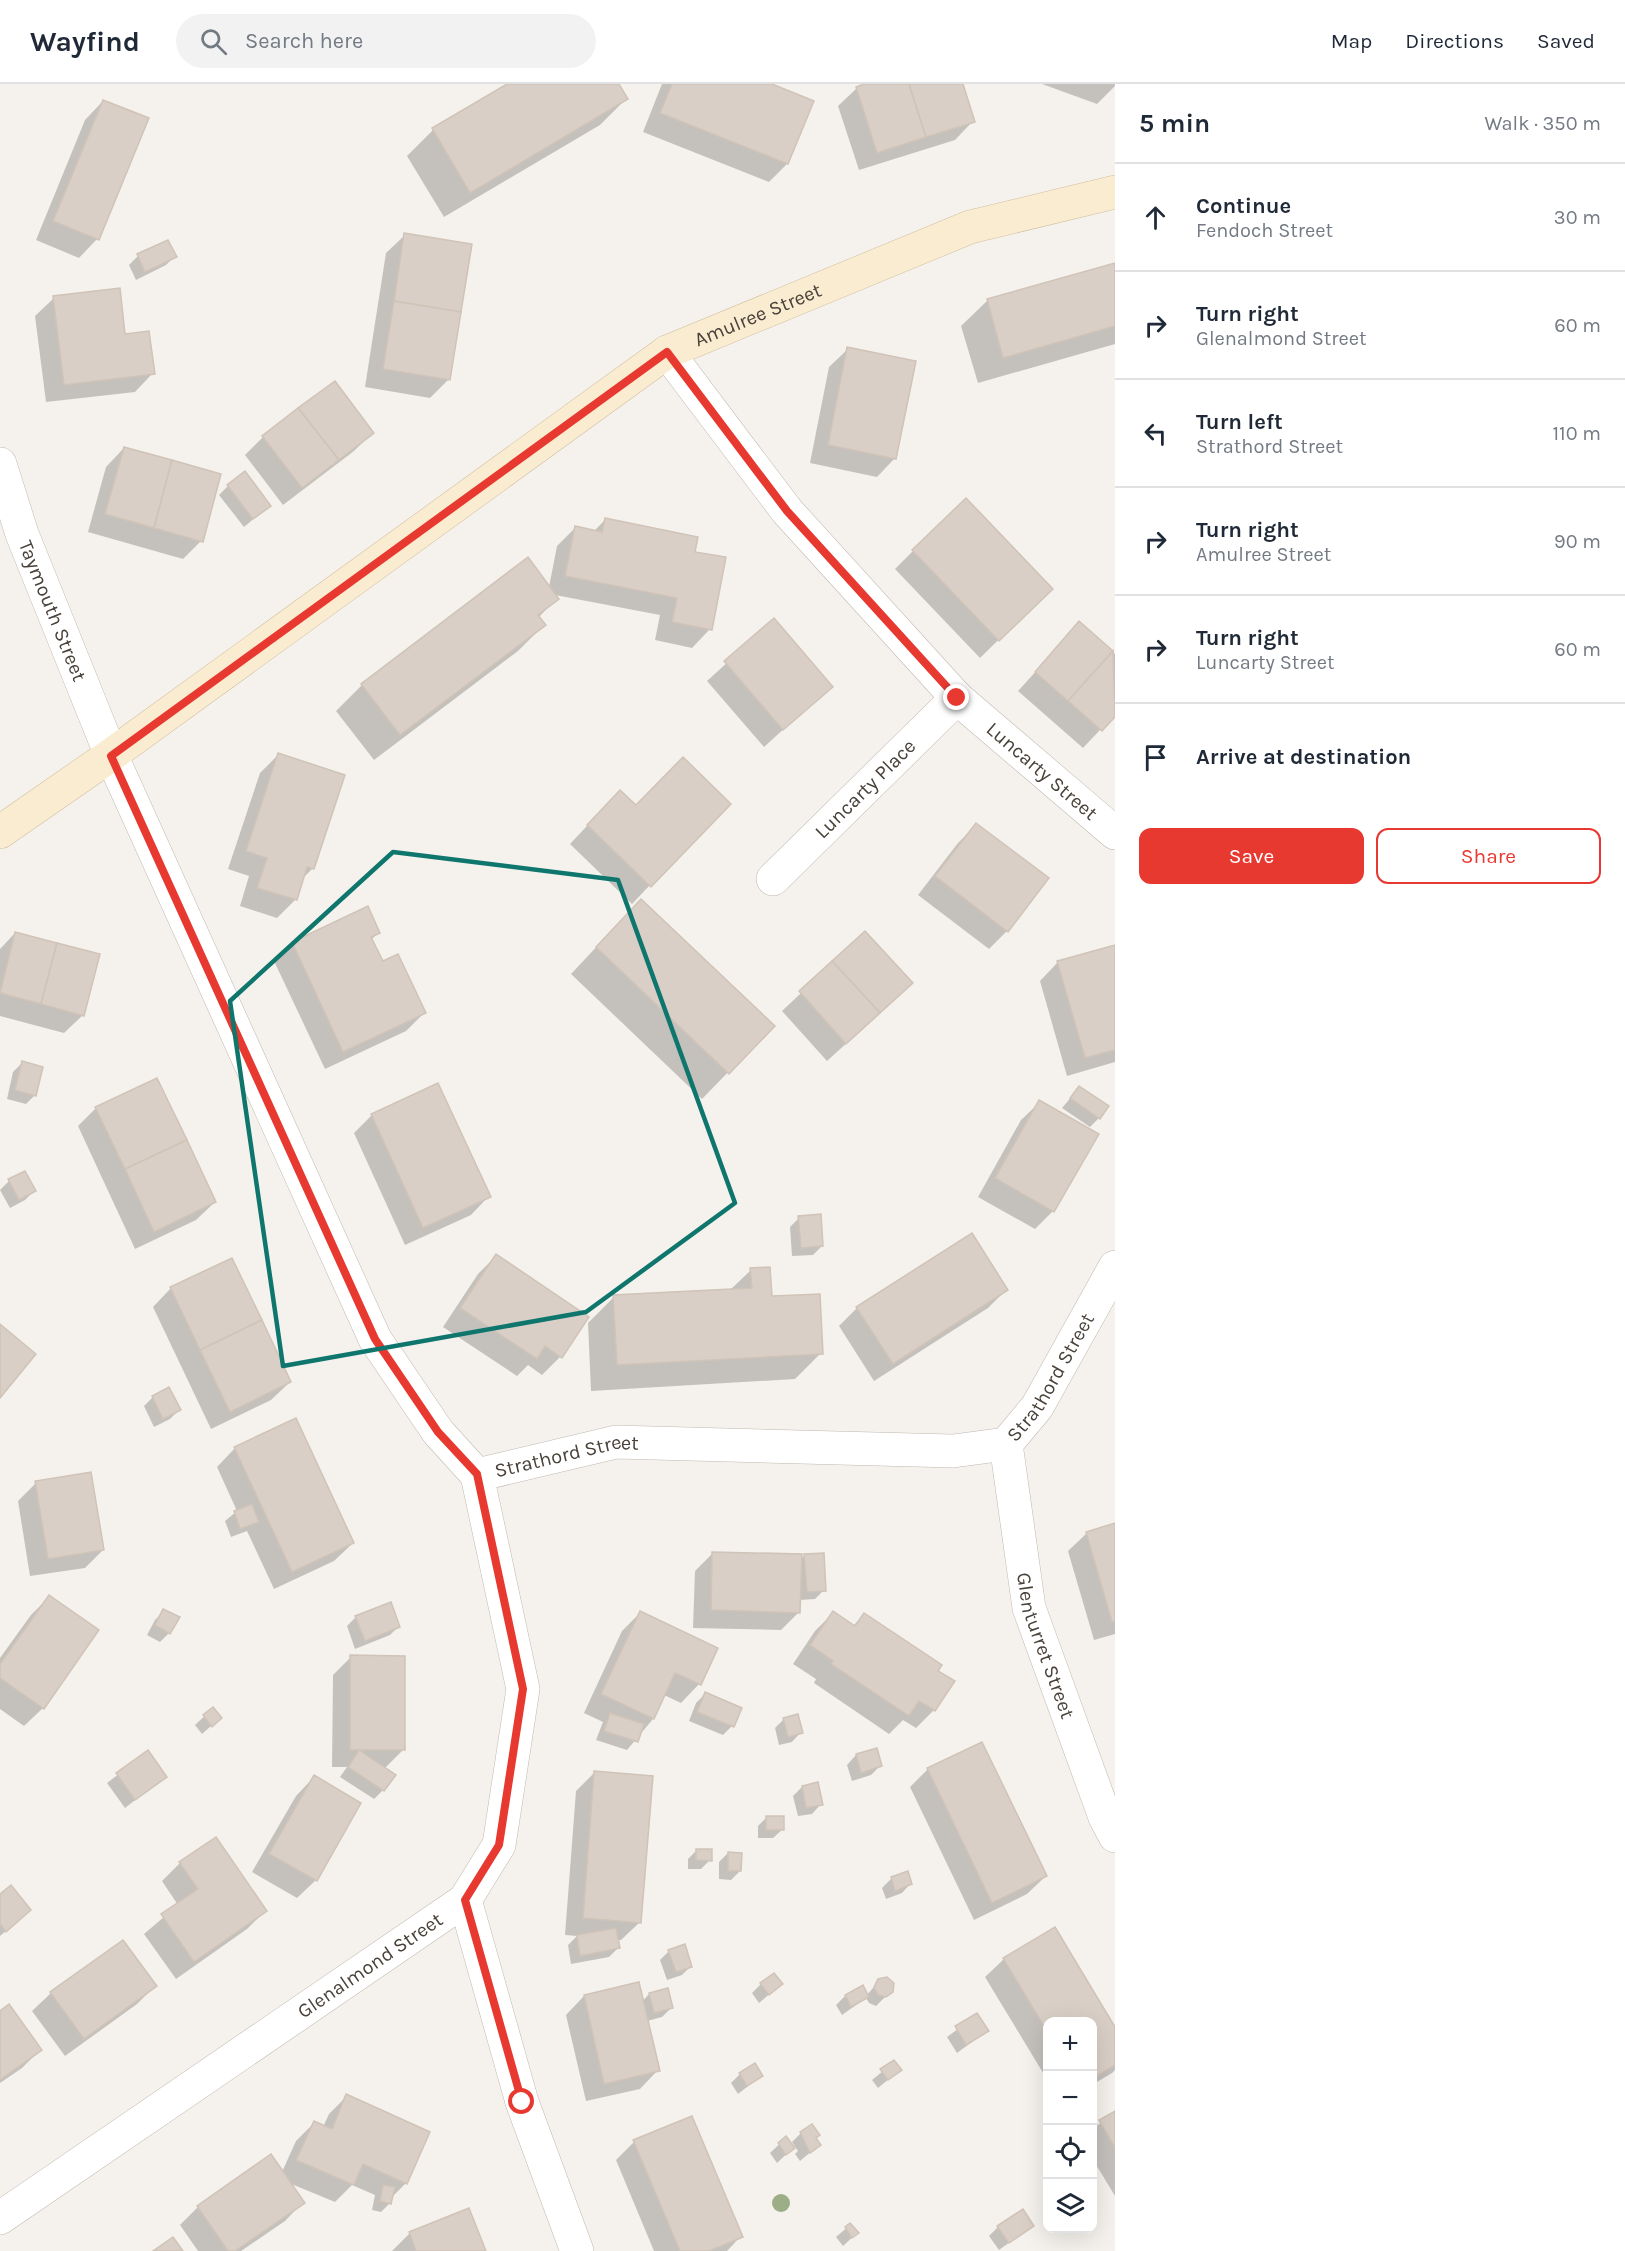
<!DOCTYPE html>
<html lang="en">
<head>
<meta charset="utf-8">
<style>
	:root { --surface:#fff; --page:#f2f2f3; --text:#1f2937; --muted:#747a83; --line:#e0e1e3; --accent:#e83931 }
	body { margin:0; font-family:Karla,sans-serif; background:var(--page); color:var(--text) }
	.controls { position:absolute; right:18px; bottom:18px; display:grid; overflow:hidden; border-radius:12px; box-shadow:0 6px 24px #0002 }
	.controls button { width:54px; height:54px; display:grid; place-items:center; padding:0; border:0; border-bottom:2px solid var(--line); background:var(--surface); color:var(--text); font:30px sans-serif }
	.stop { position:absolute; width:18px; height:18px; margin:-14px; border:4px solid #e83931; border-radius:50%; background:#fff }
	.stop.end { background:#e83931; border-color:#fff; box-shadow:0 2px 6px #0008 }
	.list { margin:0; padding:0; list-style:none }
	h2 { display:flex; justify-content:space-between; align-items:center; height:78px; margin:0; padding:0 24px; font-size:26px }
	h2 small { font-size:20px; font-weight:400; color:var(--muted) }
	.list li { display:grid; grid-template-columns:39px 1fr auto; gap:18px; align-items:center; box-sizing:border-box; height:108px; padding:0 24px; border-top:2px solid var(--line) }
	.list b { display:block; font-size:22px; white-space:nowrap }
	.list p { margin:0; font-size:20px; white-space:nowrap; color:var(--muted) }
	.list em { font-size:20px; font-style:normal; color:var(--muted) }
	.actions { display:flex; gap:12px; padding:18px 24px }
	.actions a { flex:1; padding:14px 0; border:2px solid var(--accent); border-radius:12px; text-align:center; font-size:21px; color:var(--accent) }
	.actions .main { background:var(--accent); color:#fff }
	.icon { flex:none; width:33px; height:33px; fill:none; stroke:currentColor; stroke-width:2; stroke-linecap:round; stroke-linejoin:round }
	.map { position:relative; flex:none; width:1115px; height:2167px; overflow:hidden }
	header { display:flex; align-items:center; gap:36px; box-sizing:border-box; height:84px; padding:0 30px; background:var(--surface); border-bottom:2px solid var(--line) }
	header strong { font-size:28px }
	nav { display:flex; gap:33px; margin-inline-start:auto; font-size:21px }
	.search { width:420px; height:54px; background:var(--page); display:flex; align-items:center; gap:15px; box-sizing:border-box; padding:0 21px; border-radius:33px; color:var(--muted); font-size:22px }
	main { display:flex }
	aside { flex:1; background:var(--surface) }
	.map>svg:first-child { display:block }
	.shadow { fill:#0003 }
	.building { fill:#d9cfc6; stroke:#d0c3b7; stroke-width:1.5 }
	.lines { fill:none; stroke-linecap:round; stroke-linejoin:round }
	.street-casing { stroke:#c0b8b0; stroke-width:34 }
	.secondary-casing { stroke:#d0bfa0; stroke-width:34 }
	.street { stroke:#fff; stroke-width:33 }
	.secondary { stroke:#faecd1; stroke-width:33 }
	.tree { fill:#9cae86 }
	.route { stroke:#e83931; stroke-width:8 }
	.marked { fill:none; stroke:#0f766e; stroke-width:4.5; stroke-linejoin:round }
	.labels { text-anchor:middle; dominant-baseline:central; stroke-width:4.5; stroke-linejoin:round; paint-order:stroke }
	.street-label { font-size:20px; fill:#49423a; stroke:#fff }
</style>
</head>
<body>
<header>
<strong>Wayfind</strong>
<div class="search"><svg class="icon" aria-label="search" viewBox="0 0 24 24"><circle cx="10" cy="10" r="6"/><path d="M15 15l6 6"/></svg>Search here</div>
<nav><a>Map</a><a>Directions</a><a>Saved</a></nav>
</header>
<main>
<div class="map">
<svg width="1115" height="2167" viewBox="0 0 1115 2167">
	<rect width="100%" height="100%" fill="#f5f2ed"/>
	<!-- shadow -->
	<g class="shadow">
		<path d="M510,0h107l9,15 -26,26 -156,92 -37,-61 26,-26z"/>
		<path d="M662,0h106l44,18 -25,62 -18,18 -126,-50z"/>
		<path d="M869,0h92l12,37 -18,19 -96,30 -21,-64 19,-18z"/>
		<path d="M1042,0h73v2l-18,18z"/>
		<path d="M103,17l44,18 -50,120 -18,19 -43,-18 49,-120z"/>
		<path d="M405,151l44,144 -19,19 -65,-11 21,-134z"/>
		<path d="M138,172h37l-9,9 -30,15 -7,-15z"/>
		<path d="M1115,180v80l-137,39 -17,-57 27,-26z"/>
		<path d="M54,214l70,38 29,37 -18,19 -89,10 -11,-86z"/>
		<path d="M848,265l47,109 -18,19 -67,-14 19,-96z"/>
		<path d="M372,349l-18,18 -71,54 -38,-50 18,-18z"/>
		<path d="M124,364l77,93 -18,18 -95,-27 18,-65z"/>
		<path d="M228,402l41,20 -25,21 -25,-32z"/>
		<path d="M605,436l89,33 16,76 -18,19 -37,-8 5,-25 -105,-20 2,3 -19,20 6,7 -26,26 -144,109 -38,-49 26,-26 166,-125 21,27 8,-41 18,-18 19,3z"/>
		<path d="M913,467l119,56 -52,51 -85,-89z"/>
		<path d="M774,536l57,66 -67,61 -57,-66z"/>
		<path d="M1080,539l35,31v60l-32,34 -65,-57z"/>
		<path d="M278,671l35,113 -11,11 -7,21 -18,18 -37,-12 9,-30 -21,-7 32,-96z"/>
		<path d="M636,723l14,78 -18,19 -62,-60 32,-34z"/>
		<path d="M976,741l31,106 -18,18 -71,-54 40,-52z"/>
		<path d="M615,843l158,99 -71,73 -131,-125z"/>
		<path d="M379,848l-8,8 11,23 43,49 -19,19 -81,38 -51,-108 19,-18z"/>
		<path d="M15,849l68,82 -19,18 -64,-17v-67z"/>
		<path d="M865,849l28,68 -66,60 -45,-50z"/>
		<path d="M1115,862v116l-48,14 -27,-95 18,-19z"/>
		<path d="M22,979l13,32 -9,9 -19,-5 6,-27z"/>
		<path d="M1079,1004l20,30 -9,9 -28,-19z"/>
		<path d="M1040,1018l13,109 -18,18 -57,-32 43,-77z"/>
		<path d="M96,1024l119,94 -19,18 -61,29 -57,-123z"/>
		<path d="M372,1031l117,81 -18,19 -66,30 -51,-112z"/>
		<path d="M24,1089l10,18 -9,9 -15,8 -10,-18 9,-9z"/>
		<path d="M799,1134l23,28 -9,9 -21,1 -2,-29z"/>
		<path d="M496,1172l64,101 -18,18 -14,-10 -11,11 -74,-49 35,-53z"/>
		<path d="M751,1186l20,28 50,55 -26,26 -204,12 -3,-68 26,-26 116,-7z"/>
		<path d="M171,1204l119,94 -19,18 -60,29 -58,-122z"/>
		<path d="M1006,1206l-18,18 -114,73 -35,-55 18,-18z"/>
		<path d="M153,1313l26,13 -9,9 -16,8 -10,-21z"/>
		<path d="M235,1364l118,95 -19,18 -60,28 -27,-58 -16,6 -6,-16 12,-10 -20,-44z"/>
		<path d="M36,1399l67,67 -18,18 -55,8 -12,-75z"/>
		<path d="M1115,1441v109l-21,6 -26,-89 19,-18z"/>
		<path d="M713,1469l88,6 4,-4 19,35 -9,9 -16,1v12l-18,18 -88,-2 2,-57z"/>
		<path d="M49,1513l-6,111 -19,18 -24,-17v-51l31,-43z"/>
		<path d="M164,1527l5,22 -9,9 -13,-7 8,-15z"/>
		<path d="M640,1529l76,35 -17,36 -18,19 -17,-8 -11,24 -26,31 -31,-10 7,-18 -19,-9 38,-82z"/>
		<path d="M833,1529l20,13 11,-11 72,56 -2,39 -18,18 -13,-8 -14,14 -75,-51 2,-4 -23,-15 22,-33z"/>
		<path d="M356,1533l43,9 -9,9 -35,14 -8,-23z"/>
		<path d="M351,1573l53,92 -20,20 -1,21 -9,9 -34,-22 7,-10h-15l1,-92z"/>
		<path d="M705,1610l35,14 -8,18 -9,9 -34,-14 7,-18z"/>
		<path d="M212,1625l8,9 -18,16 -7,-9z"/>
		<path d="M784,1635l17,13 -9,10 -13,3 -4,-17z"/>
		<path d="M876,1666l4,16 -9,9 -19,6 -5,-16 9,-10z"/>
		<path d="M148,1668l17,25 -40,31 -18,-25z"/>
		<path d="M928,1685l118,107 -19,18 -53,26 -64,-133z"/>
		<path d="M594,1689l46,149 -19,18h-4l1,8 -9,9 -38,7 -3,-19 9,-9 -12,-1 11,-144z"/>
		<path d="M314,1693l2,103 -19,18 -45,-26 44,-76z"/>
		<path d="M802,1703l19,17 -9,10 -14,2 -5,-20z"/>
		<path d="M767,1733l16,12 -10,9h-15v-12z"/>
		<path d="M697,1766l13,10 -9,9h-13v-10z"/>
		<path d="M728,1769l12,18 -9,9 -12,-1v-17z"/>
		<path d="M180,1779l85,48 -18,18 -71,50 -32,-45 34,-29 -16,-24z"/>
		<path d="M907,1789l4,10 -9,10 -16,6 -4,-11 9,-9z"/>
		<path d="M0,1812l20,23 -20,17z"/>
		<path d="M123,1858l32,44 -18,18 -72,52 -33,-45 19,-18z"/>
		<path d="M669,1867l22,15 -9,9 -15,5 -7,-20z"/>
		<path d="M1004,1875l111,71v40l-3,3 -20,12v-63h-44v59l-63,-104z"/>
		<path d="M879,1897l13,10 -10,9 -6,6 -7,-3 -3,-5 -24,17 -6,-10 9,-9 22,-1z"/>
		<path d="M761,1900h20l-22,19 -7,-10z"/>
		<path d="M649,1910l22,14 -9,9 -15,4 11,49 -18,19 -54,12 -20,-86 18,-19 58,6z"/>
		<path d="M0,1929l40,37 -18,18 -22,15z"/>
		<path d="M977,1931l10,16 -30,22 -10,-16z"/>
		<path d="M894,1978l6,8 -22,18 -6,-8z"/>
		<path d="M740,1990l21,2 -23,18 -7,-11z"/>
		<path d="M347,2012l59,87 -15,15 -1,5 -9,9 -9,-2 3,-15 -23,-10 -17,17 -46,-19 14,19 -18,19 -44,30h-43l-18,-26 18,-18 73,-51 11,16 14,-31 18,-18 9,4 6,-13z"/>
		<path d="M1115,2029v83l-23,-38v-29z"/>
		<path d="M801,2049l14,5 4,7 -19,16 -5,-7 3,-3 -6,-9z"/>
		<path d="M786,2054l7,10 -16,15 -7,-10z"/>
		<path d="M634,2058l107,94 -14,15h-73l-38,-91z"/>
		<path d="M850,2141l7,8 -14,13 -7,-9z"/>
		<path d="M1032,2142l-33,24 -10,-14 9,-9z"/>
		<path d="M410,2149l74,18h-92z"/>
	</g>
	<!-- building -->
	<g class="building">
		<path d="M507,0h112l9,15 -158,94 -38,-65z"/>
		<path d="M672,0h100l42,17 -26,63 -128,-51z"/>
		<path d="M864,0h45l17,53 -49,16 -21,-66z"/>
		<path d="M909,0h54l12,38 -49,15z"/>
		<path d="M103,16l46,18 -50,122 -46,-19z"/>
		<path d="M404,149l68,11 -11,68 -67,-11z"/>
		<path d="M168,156l9,17 -32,15 -8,-18z"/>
		<path d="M1115,179v63l-112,32 -16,-59z"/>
		<path d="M120,204l5,46 24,-3 6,43 -91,11 -11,-89z"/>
		<path d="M394,217l67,11 -11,68 -67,-11z"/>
		<path d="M847,263l69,14 -20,98 -68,-14z"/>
		<path d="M335,297l39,52 -35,27 -41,-52z"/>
		<path d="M298,324l41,52 -37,28 -40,-52z"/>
		<path d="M124,363l48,13 -18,68 -49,-14z"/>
		<path d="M172,376l49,14 -18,68 -49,-14z"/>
		<path d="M245,387l26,35 -18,13 -26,-34z"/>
		<path d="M966,414l87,91 -54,52 -87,-91z"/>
		<path d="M605,434l93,19 -3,15 31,5 -14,73 -40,-8 5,-24 -112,-22 10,-50 27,6z"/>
		<path d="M528,473l31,42 -21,16 8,10 -146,110 -39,-51z"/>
		<path d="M774,534l59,69 -50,43 -59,-69z"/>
		<path d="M1079,537l34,30 -45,50 -33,-29z"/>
		<path d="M1113,567l2,66 -13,14 -34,-30z"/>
		<path d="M278,669l67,22 -31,94 -7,-2 -10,33 -40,-12 10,-30 -21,-7z"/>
		<path d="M683,673l48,47 -80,83 -64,-62 33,-35 16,15z"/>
		<path d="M976,739l73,55 -41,54 -73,-56z"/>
		<path d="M641,815l134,127 -46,48 -133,-127z"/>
		<path d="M368,822l12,27 -9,4 12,24 15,-7 28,59 -83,39 -51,-110z"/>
		<path d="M865,847l48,52 -33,30 -48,-52z"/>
		<path d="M15,848l42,11 -16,61 -41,-11z"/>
		<path d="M57,859l43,11 -16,62 -43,-12z"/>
		<path d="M1115,861v105l-30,8 -28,-97z"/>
		<path d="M832,877l48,52 -34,31 -47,-53z"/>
		<path d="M22,977l21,6 -7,29 -21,-6z"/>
		<path d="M157,994l30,62 -62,29 -30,-62z"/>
		<path d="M438,999l53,114 -68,31 -52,-114z"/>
		<path d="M1079,1002l30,20 -9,13 -30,-21z"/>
		<path d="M1039,1016l60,34 -45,78 -59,-34z"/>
		<path d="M187,1056l29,62 -62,30 -29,-63z"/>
		<path d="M25,1087l11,20 -17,9 -11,-21z"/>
		<path d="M821,1130l2,32 -22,2 -3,-32z"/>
		<path d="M972,1149l36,57 -115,74 -37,-57z"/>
		<path d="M496,1170l93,63 -27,41 -17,-12 -8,13 -77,-51z"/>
		<path d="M232,1174l30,62 -62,30 -30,-63z"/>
		<path d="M770,1183l2,29 48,-2 3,60 -206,11 -4,-70 139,-7 -2,-20z"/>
		<path d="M262,1236l29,62 -61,30 -30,-62z"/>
		<path d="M0,1240l36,30 -36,44z"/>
		<path d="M169,1303l12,23 -18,9 -11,-23z"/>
		<path d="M296,1334l58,125 -62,29 -58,-125z"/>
		<path d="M91,1388l13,78 -56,9 -13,-78z"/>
		<path d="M252,1420l7,18 -19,7 -6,-18z"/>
		<path d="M1115,1439v98l-3,1 -26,-90z"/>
		<path d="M712,1468l90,2 -2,59 -89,-3z"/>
		<path d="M824,1469l2,38 -19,1 -3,-38z"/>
		<path d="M49,1511l50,35 -55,79 -44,-31v-14z"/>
		<path d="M391,1518l9,25 -35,14 -10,-25z"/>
		<path d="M163,1525l17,8 -10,17 -15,-9z"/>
		<path d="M640,1527l78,37 -17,37 -26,-12 -21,46 -53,-25z"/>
		<path d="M833,1527l22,15 9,-13 78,52 -4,6 17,10 -20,30 -16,-10 -10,15 -78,-52 2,-3 -23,-16z"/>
		<path d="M350,1571l55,1v94h-55z"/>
		<path d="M705,1608l37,16 -8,19 -37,-15z"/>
		<path d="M213,1623l9,11 -10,9 -9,-12z"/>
		<path d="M610,1629l34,11 -6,18 -34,-11z"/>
		<path d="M798,1630l5,19 -15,4 -5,-19z"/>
		<path d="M982,1658l65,134 -55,27 -65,-135z"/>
		<path d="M877,1664l5,18 -21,7 -5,-19z"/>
		<path d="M148,1666l19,27 -32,23 -19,-27z"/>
		<path d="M359,1666l37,25 -12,16 -36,-24z"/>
		<path d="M594,1687l59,5 -12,147 -58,-5z"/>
		<path d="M314,1691l47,28 -44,78 -48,-27z"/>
		<path d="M818,1698l5,23 -17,3 -4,-22z"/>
		<rect x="766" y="1732" width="18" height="14"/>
		<path d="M216,1753l51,74 -73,51 -33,-48 37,-25 -19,-27z"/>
		<path d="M696,1765h16v12l-16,-1z"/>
		<path d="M728,1768l14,1 -1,18h-13z"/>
		<path d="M908,1787l4,13 -17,7 -4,-14z"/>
		<path d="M11,1801l20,25 -25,22 -6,-8v-30z"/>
		<path d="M1055,1843l60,100v38l-23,14v-57h-44v11l-45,-75z"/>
		<path d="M616,1844l4,20 -40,8 -3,-21z"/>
		<path d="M123,1856l34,46 -73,53 -34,-47z"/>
		<path d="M685,1860l7,23 -16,5 -8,-22z"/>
		<path d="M774,1889l9,11 -14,11 -9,-12z"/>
		<path d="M887,1893l7,6 -1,9 -7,5 -8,-2 -4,-8 4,-8z"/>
		<path d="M639,1898l21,89 -56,13 -20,-89z"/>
		<path d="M863,1901l6,12 -18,10 -6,-12z"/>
		<path d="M668,1904l5,20 -19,5 -5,-20z"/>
		<path d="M9,1920l33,46 -42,30v-69z"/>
		<path d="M977,1929l12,18 -23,14 -11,-19z"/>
		<path d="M894,1976l8,10 -14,10 -8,-11z"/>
		<path d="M755,1979l8,13 -16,10 -8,-13z"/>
		<path d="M346,2010l84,38 -23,52 -44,-20 -9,21 -58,-25 18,-39 18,8z"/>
		<path d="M1115,2027v37l-16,-28z"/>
		<path d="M692,2032l51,121 -34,14h-29l-47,-111z"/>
		<path d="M812,2040l8,11 -4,3 5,7 -11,8 -10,-21z"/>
		<path d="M786,2052l9,12 -9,7 -8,-12z"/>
		<path d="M271,2070l34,49 -70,48h-7l-31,-45z"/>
		<path d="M383,2101l12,2 -4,17 -11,-3z"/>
		<path d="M469,2124l17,43h-70l-7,-19z"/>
		<path d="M1023,2125l11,17 -25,17 -12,-17z"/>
		<path d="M850,2139l9,10 -7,5 -7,-11z"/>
		<path d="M173,2153l10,14h-30z"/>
	</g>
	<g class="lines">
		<defs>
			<g id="street">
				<path id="s1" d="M667,268l120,159 170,187 158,135"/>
				<path id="s2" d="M0,380l22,70 89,221 264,584 63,93 39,43 139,-33 337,9 53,-7 31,-37 78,-140"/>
				<path id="s3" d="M773,795l184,-181"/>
				<path id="s4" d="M1006,1360l23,164 76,209 10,19"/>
				<path d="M465,1816l57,202 55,149"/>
				<path id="s5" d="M0,2134l465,-318 34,-55 24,-156 -46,-214"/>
			</g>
			<g id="secondary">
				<path id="s6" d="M0,748l111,-77 556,-403 303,-125 145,-35"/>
			</g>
		</defs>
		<!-- street casing -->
		<use href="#street" class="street-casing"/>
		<!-- secondary casing -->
		<use href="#secondary" class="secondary-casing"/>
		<!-- street -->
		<use href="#street" class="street"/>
		<!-- secondary -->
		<use href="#secondary" class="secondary"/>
	</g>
	<!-- trees -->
	<circle class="tree" cx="781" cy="2119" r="9"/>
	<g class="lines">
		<!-- route -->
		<path class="route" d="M522,2018l-57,-202 34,-55 24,-156 -46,-215 -39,-42 -63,-93 -264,-583 556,-404 120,159 170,187"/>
	</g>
	<!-- marked area -->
	<path class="marked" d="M393,768l225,28 117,323 -149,109 -303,54 -53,-365z"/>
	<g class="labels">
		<!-- street labels -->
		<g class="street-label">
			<text stroke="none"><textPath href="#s6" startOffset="920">Amulree Street</textPath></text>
			<text stroke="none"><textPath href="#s2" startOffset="156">Taymouth Street</textPath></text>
			<text stroke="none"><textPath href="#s1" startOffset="564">Luncarty Street</textPath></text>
			<text stroke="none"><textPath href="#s3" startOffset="129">Luncarty Place</textPath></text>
			<text stroke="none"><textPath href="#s2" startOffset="1737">Strathord Street</textPath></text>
			<text stroke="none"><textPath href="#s2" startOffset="1215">Strathord Street</textPath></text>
			<text stroke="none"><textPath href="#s4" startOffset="206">Glenturret Street</textPath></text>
			<text stroke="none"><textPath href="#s5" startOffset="448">Glenalmond Street</textPath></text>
		</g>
	</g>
</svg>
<div class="controls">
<button>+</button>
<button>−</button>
<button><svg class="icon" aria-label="locate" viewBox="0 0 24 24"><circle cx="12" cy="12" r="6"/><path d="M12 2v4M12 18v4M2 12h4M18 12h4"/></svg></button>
<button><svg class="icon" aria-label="layers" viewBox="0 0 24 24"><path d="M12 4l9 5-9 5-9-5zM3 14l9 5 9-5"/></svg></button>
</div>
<div class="stop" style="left:522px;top:2018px"></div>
<div class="stop end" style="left:957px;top:614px"></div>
</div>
<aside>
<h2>5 min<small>Walk · 350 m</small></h2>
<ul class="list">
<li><svg class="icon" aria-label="ahead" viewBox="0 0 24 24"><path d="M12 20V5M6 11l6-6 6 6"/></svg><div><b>Continue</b><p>Fendoch Street</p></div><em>30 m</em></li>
<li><svg class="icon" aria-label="right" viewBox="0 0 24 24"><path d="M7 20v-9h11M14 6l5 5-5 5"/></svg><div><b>Turn right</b><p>Glenalmond Street</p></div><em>60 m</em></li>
<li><svg class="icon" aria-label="left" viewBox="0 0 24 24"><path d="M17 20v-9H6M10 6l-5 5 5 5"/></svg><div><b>Turn left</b><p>Strathord Street</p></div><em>110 m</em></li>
<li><svg class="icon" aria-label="right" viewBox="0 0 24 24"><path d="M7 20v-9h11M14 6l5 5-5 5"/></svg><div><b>Turn right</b><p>Amulree Street</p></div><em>90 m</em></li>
<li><svg class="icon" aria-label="right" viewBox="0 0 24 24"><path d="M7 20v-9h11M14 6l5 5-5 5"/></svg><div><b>Turn right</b><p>Luncarty Street</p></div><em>60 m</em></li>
<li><svg class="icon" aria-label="arrive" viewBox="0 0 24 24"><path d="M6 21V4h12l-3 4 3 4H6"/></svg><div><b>Arrive at destination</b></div></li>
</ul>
<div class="actions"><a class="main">Save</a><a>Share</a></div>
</aside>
</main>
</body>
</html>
